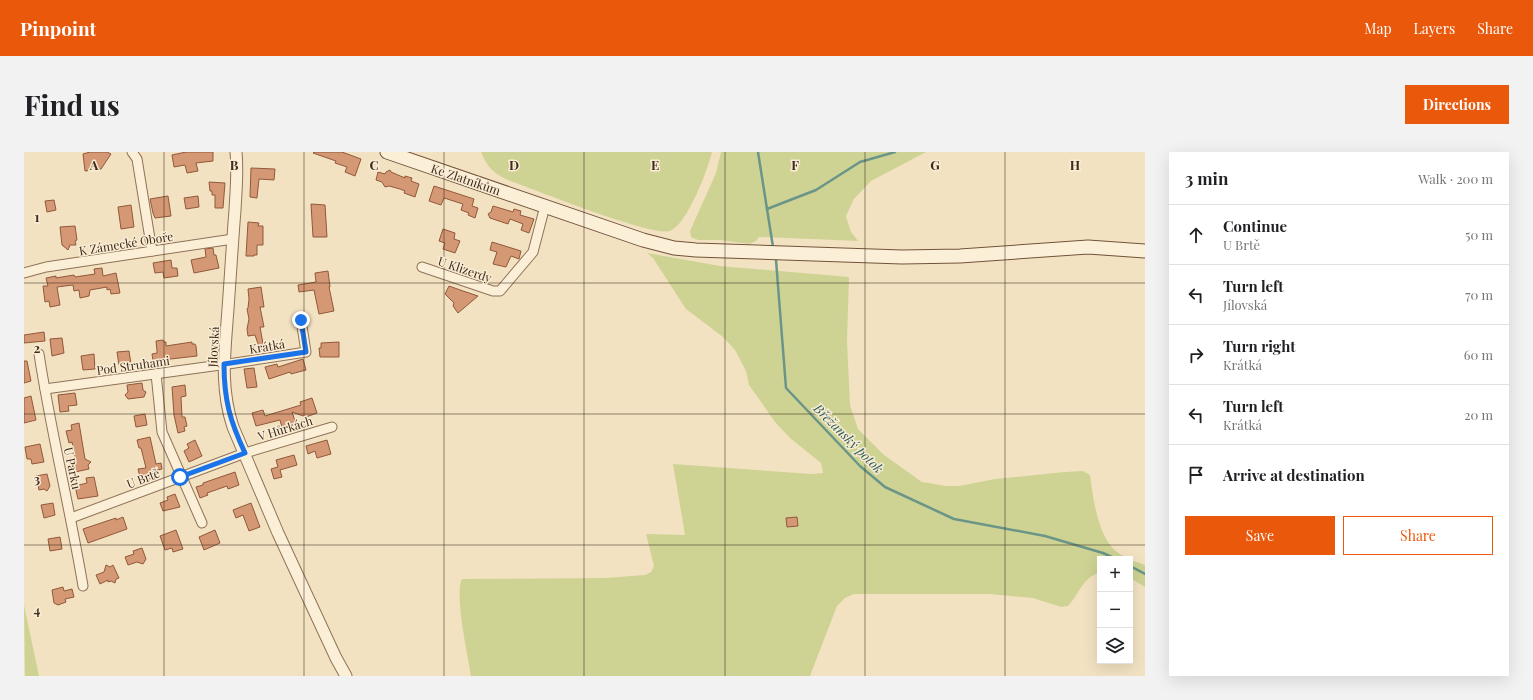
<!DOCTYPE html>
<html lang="en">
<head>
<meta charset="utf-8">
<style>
	:root { --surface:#fff; --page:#f2f2f2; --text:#202124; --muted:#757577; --line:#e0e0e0; --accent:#ea580c }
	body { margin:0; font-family:"Playfair Display",serif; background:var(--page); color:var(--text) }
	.controls { position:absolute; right:12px; bottom:12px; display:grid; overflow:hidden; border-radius:0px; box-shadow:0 4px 16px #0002 }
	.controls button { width:36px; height:36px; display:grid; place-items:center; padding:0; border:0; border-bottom:1px solid var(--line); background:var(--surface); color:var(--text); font:20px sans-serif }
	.stop { position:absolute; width:12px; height:12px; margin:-9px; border:3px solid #1a73e8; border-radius:50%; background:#fff }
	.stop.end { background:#1a73e8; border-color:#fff; box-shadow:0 1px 4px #0008 }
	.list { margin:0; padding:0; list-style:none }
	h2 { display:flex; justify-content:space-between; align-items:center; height:52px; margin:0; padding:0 16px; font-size:17px }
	h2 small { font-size:13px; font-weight:400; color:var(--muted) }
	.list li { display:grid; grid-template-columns:26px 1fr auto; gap:12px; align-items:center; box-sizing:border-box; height:60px; padding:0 16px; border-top:1px solid var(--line) }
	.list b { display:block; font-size:15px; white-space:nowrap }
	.list p { margin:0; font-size:13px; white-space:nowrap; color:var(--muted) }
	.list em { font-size:13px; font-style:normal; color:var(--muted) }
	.actions { display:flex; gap:8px; padding:12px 16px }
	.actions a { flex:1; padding:9px 0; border:1px solid var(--accent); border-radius:0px; text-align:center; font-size:14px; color:var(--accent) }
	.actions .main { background:var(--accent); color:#fff }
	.icon { flex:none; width:22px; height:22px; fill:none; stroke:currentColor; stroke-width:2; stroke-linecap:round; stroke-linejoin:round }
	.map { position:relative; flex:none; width:1121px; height:524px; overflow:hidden; border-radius:0px }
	header { display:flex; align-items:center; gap:24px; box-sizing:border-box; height:56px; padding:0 20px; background:var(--accent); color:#fff }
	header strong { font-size:19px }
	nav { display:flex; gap:22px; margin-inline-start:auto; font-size:14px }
	.intro { display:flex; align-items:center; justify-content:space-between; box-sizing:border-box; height:96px; padding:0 24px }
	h1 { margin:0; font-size:28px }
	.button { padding:10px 18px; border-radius:0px; background:var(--accent); color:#fff; font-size:14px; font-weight:700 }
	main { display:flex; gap:24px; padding:0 24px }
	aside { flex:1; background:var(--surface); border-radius:0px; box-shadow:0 4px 16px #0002 }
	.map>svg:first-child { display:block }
	.green { fill:#ced394 }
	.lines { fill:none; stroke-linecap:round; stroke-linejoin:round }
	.stream { stroke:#6a9588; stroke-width:2.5 }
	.building { fill:#d59874; stroke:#91583a }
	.minor-casing { stroke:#8f7257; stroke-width:11 }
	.tertiary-casing { stroke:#8f7257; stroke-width:13 }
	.secondary-casing { stroke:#71533a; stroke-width:15 }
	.minor { stroke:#fcefd7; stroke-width:9 }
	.tertiary { stroke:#fcefd7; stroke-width:11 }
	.secondary { stroke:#fcefd7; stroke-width:13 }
	.route { stroke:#1a73e8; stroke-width:5 }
	.grid { fill:none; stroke:#3d2b1d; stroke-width:1; stroke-opacity:0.55 }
	.labels { text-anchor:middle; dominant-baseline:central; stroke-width:3; stroke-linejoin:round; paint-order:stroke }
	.street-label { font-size:12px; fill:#3d2b1d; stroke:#f9ecd3 }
	.water-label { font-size:13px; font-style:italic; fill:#2a5f59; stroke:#f9ecd3 }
	.grid-label { font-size:13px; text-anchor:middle; font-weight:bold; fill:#3d2b1d; stroke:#f9ecd3; stroke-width:3; stroke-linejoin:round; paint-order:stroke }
</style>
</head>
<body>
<header>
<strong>Pinpoint</strong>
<nav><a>Map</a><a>Layers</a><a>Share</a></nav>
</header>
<div class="intro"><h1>Find us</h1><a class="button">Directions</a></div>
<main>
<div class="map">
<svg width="1121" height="524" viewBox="0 0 1121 524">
	<rect width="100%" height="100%" fill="#f3e2c2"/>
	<!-- green -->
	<g class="green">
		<path d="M457,0h231c-4,17 -25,73 -42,79 -18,6 -137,-42 -162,-51 -16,-8 -20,-12 -27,-28z"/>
		<path d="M697,0h205l-55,29 -17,18 -8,17 5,16 7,9 -99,-4 -3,4 -7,3 -29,-4h-22l-7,-3 -1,-6 26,-58z"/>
		<path d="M623,101l73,13 129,11 -2,64 3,64 8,24 26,26 38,27 24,4h13l36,-7 70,-7 18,-1 7,4c3,22 8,63 27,77 8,6 19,10 28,13v22l-15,-9v-19h-30v14c-17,3 -21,22 -32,33l-7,1 -28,-9 -44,-4h-135l-9,4 -8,8 -27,70h-339c-3,-19 -17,-82 -9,-97l143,-1 40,-3 6,-3 3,-6 -8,-32 39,1 -12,-71 139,10 11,-1 -2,-10 -31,-25 -15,-16 -26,-37 -3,-14 -11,-21 -12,-13 -37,-28 -33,-51z"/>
		<path d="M0,453l15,71h-14z"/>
	</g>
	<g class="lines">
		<!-- stream -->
		<g class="stream">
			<path d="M734,0l15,95"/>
			<path d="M743,57l49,-19 44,-28 35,-10"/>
			<path d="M752,108l10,128 74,78 25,21 69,32 91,17 58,17 13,6"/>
			<path d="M1106,414l15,8"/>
		</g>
	</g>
	<!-- building -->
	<g class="building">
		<path d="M66,0h17l4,2 -10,15 -16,2 -2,-17z"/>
		<path d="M162,0h27v9l-17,2 2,8 -11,2 -2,-8 -11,2 -2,-12z"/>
		<path d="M290,0h28l19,7 -6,17 -10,-4 2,-5 -12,-4 1,-2 -23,-8z"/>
		<path d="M227,16l24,1 -1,11 -15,-1 -2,19 -7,-1z"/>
		<path d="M366,18l1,2 14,6v-2l7,2 -1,3 8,3 -4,13 -11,-4 1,-2 -5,-2 -11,-3 -4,1 -3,-5 -6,-2 2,-8 7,2 1,-2z"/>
		<path d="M185,30l16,1 -2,25h-8v-13h-3v-4h-2z"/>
		<path d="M410,34l40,13 -2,7 6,2 -3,10 -7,-3 1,-2 -8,-3 2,-6 -19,-6 -3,7 -12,-4z"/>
		<path d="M144,44l3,20 -16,2 -2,-5 -3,-14z"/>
		<path d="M174,44l1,11 -13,2 -2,-11z"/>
		<path d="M30,48l2,10 -9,2 -2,-11z"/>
		<path d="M287,52l14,1 2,32h-14z"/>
		<path d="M107,53l3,22 -13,2 -3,-22z"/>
		<path d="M469,54l20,6 1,-3 7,2 -1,4 14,4 -5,14 -8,-3 2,-6 -13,-5 -2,5 -18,-6 -2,-4 3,-2z"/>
		<path d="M224,70l11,1 -1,3h5v19h-6v10h-3v1h-8z"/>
		<path d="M51,74l2,14 -2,1 1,4h-6l-2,5 -6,-5 -2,-18z"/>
		<path d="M419,77l12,4 -1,6 6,2 -5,12 -12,-4 2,-6 -6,-2z"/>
		<path d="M468,90l29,9 -2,8 -8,-3 -5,11 -13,-3 4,-12 -7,-2z"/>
		<path d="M189,96l1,7h2l3,13 -25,5 -3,-13 15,-3 -1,-8z"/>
		<path d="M147,108l1,8h5l1,8 -14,2 -1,-6 -8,1 -2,-10z"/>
		<path d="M78,116l1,8 13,-3 4,20 -9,1 -1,-5 -3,1v-3l-17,3 -1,6 -9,2 -1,-8 -5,1 -1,-6 -16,2 3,18 -10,2 -1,-6 -4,1 -2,-16h5l-2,-8 10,-2v2l18,-3 1,2 20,-3 -1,-5z"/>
		<path d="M304,119l2,16h-1l5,24 -15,3 -5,-24 -15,2 -1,-7 18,-3 -1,-9z"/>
		<path d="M425,134l14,5 15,5 -20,17 -5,-7 1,-3 -9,-9z"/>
		<path d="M237,135l3,20h-4l4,20h-4l4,22 -4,1 -5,-15 -7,1 -1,-7 2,-10 -2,-10 1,-1 1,-9 -1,-10z"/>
		<path d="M20,180l1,9 -21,2v-8z"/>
		<path d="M38,186l2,15 -12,3 -2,-17z"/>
		<path d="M139,188l1,2h2v4l26,-4v2h3l1,2 1,10 -44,5 -1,-7 5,-1v-2l-1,-10z"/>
		<path d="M315,190v15h-19l-1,-9h2v-5z"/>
		<path d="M105,199l2,13 -12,1 -2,-13z"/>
		<path d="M70,202l1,15 -12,1 -2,-14z"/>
		<path d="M279,207l3,11 -15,4 -1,-2 -21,7 -4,-12 12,-3 1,3z"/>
		<path d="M0,209h3l4,20 -7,2z"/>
		<path d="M230,216l3,19 -10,1 -3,-19z"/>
		<path d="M118,231l1,7 3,2 -2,5 -16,2 -3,-4 3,-3 -1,-7z"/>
		<path d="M161,233l1,11 -5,1 1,20h3l2,9 -3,1 1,4 -7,2 -4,-18 -2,-28z"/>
		<path d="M51,241l2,12 -9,1 1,5 -9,1 -2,-17z"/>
		<path d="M7,244l5,24 -12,3v-25z"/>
		<path d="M288,246l5,15 -11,4 -14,-5 4,12 -14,4 -2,-8 -24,6 -4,-13 11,-3 2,6 36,-11 -1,-3z"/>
		<path d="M121,262l2,11 -11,2 -2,-11z"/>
		<path d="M55,271l6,36 6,3 -3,3 1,4 -14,3v-3l-4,-2 3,-4 -1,-2 2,-1 -3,-18 -3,1 -3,-12 6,-1 -1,-5z"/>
		<path d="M126,285l6,27 5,-1 1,6 -8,2 2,7 -15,3 -3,-12 8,-1 -5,-20h-2l-2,-8z"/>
		<path d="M171,288l7,16 -13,6 -5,-11 5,-3 -2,-4z"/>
		<path d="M303,288l4,14 -14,4 -2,-7 -7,3 -2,-8z"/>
		<path d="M16,292l4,18 -12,2 -1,-5h-4l-2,-12z"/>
		<path d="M270,303l3,10 -17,5 2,7 -8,2 -3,-10 7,-2 -2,-7z"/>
		<path d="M211,320l4,13 -11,4 -1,-3 -20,7 1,2 -8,3 -4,-11 7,-2v-2z"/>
		<path d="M23,322l3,12 -3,5 -3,-2 -5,1 -3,-14z"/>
		<path d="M70,325l4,19 -20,3 -3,-13 12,-3 -1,-5z"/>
		<path d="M151,342l5,13 -17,4 -3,-8 8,-3 -1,-3z"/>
		<path d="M29,351l2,12 -11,3 -3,-13z"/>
		<path d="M227,351l9,24 -11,4 -6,-16 -7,3 -3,-8z"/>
		<path d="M99,365l4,12 -39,14 -5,-14 33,-11v2z"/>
		<path d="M773,365l1,9 -11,1 -1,-9z"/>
		<path d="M152,378l7,19 -10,3 -1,-4 -7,2 -5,-14z"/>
		<path d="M191,378l5,13 -16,7 -5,-13z"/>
		<path d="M36,385l2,12 -12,2 -2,-12z"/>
		<path d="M118,396l4,11 -3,5 -6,-2 -9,3 -3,-8 9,-3 -1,-3z"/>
		<path d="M82,413l4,2 3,-2 6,13 -3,1 -1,4 -4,-2 -3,1v-2l-8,4 -4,-9 8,-3z"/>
		<path d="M39,435l1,4 8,-2 2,8 -9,2 1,3 -8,3 -4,-2 -2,-13z"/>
	</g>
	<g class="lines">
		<defs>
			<g id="minor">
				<path d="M108,0l5,7 15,92"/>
				<path d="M398,115l71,24h7l33,-39 12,-46"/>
				<path d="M0,121l22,-6 187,-28"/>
				<path d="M15,202c12,78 31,155 44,232"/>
				<path d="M132,222l6,58 40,91"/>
				<path d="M21,237l190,-26 71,-11 -5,-32"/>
				<path d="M47,366l174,-65 87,-26"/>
			</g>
			<path id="tertiary" d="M212,0c2,19 0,39 -1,58 -3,37 -5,74 -8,112 -3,37 -6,69 6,105l45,106 58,125 10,18"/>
			<path id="secondary" d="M363,0l256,88 31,8 22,2 206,7 58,-1 128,-9 57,4"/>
		</defs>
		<!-- minor casing -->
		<use href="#minor" class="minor-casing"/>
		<!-- tertiary casing -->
		<use href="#tertiary" class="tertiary-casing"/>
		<!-- secondary casing -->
		<use href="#secondary" class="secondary-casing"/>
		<!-- minor -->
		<use href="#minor" class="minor"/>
		<!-- tertiary -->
		<use href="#tertiary" class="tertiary"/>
		<!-- secondary -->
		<use href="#secondary" class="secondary"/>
	</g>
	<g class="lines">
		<!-- route -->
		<path class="route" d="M156,325l65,-24c-15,-32 -21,-53 -21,-89l82,-12 -5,-32"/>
	</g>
	<!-- grid -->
	<path class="grid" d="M140,0v524M280,0v524M420,0v524M560,0v524M701,0v524M841,0v524M981,0v524M0,131h1121M0,262h1121M0,393h1121"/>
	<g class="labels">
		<!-- street labels -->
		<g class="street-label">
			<text transform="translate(442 27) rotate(19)">Ke Zlatníkům</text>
			<text transform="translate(102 91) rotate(-9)">K Zámecké Oboře</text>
			<text transform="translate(441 117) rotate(19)">U Klizerdy</text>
			<text transform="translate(243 194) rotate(-9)">Krátká</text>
			<text transform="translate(189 195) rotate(-87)">Jílovská</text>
			<text transform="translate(109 213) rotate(-8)">Pod Struhami</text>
			<text transform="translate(261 276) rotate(-17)">V Hůrkách</text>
			<text transform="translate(49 316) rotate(78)">U Parku</text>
			<text transform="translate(119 326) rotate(-21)">U Brtě</text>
		</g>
		<!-- water labels -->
		<g class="water-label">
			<text transform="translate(825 286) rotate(45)">Břežanský potok</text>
		</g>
	</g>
	<g class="grid-label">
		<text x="70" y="18">A</text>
		<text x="210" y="18">B</text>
		<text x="350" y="18">C</text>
		<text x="490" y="18">D</text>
		<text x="631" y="18">E</text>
		<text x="771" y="18">F</text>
		<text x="911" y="18">G</text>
		<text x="1051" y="18">H</text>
		<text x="13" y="70">1</text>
		<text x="13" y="201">2</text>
		<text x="13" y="332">3</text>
		<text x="13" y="463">4</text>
	</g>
</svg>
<div class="controls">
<button>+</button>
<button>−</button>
<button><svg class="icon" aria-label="layers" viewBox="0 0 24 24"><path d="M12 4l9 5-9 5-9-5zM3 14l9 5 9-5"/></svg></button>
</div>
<div class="stop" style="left:156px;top:325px"></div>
<div class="stop end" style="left:277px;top:168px"></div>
</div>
<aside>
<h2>3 min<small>Walk · 200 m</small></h2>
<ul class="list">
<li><svg class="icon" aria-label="ahead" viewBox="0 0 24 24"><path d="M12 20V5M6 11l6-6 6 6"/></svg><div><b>Continue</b><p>U Brtě</p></div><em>50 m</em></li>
<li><svg class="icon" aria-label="left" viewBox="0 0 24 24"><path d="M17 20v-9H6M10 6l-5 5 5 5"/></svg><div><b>Turn left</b><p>Jílovská</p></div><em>70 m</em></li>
<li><svg class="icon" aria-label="right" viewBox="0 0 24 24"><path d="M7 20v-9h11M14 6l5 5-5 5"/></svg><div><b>Turn right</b><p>Krátká</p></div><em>60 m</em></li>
<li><svg class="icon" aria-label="left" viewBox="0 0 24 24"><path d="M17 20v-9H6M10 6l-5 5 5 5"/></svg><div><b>Turn left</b><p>Krátká</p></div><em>20 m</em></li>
<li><svg class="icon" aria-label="arrive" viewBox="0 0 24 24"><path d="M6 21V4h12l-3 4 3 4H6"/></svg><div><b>Arrive at destination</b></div></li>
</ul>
<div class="actions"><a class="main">Save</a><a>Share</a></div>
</aside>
</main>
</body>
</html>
